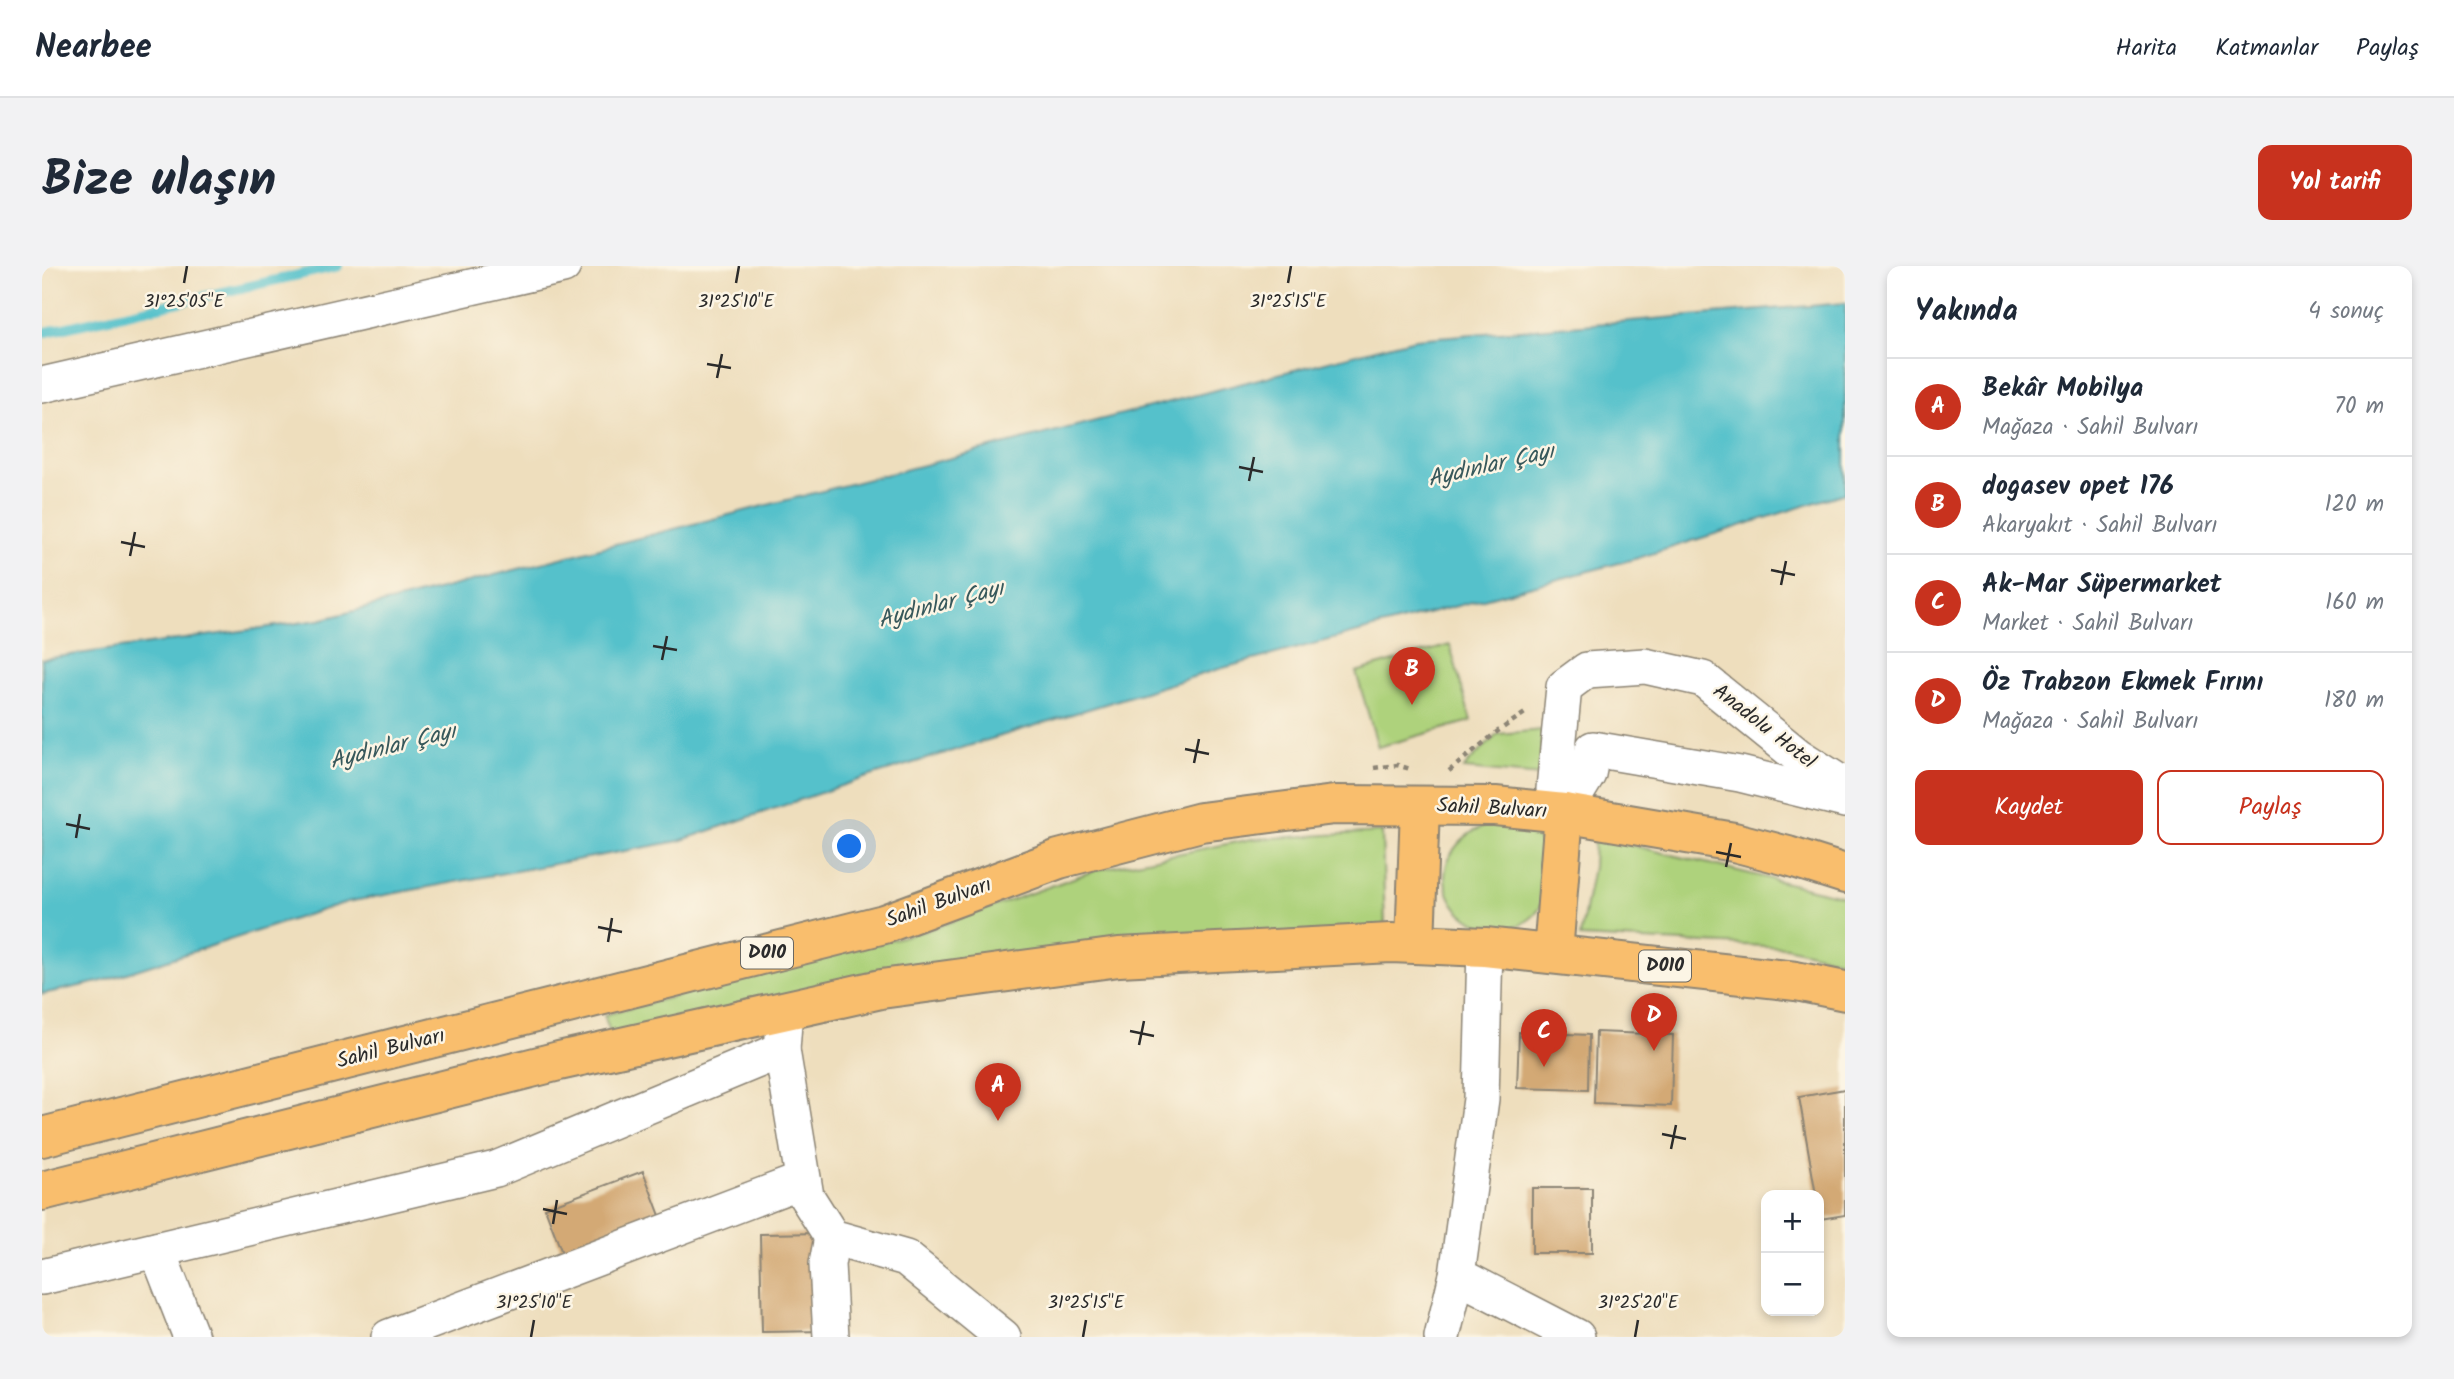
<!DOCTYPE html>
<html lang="tr">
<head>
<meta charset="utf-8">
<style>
	:root { --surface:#fff; --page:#f2f2f3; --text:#1f2937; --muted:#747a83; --line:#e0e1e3; --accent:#c8321e }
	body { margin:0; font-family:Kalam,sans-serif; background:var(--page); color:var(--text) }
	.controls { position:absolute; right:21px; bottom:21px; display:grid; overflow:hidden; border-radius:14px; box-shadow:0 4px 10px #0003 }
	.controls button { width:63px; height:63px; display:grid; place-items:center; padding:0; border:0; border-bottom:2px solid var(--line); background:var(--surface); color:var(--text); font:35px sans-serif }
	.you { position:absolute; left:808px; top:581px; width:24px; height:24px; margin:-18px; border:5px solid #fff; border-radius:50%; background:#1a73e8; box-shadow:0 0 0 10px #1a73e833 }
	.badge { display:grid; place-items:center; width:46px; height:46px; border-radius:50%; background:var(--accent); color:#fff; font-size:23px; font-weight:700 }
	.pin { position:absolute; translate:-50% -58px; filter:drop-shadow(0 2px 4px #0008) }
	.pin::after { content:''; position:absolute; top:37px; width:24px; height:21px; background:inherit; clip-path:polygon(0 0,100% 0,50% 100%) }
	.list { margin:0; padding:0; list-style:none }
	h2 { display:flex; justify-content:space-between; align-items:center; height:91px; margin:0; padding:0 28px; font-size:30px }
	h2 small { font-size:23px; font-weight:400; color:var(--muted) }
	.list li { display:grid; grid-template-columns:46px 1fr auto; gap:21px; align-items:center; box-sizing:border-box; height:98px; padding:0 28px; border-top:2px solid var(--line) }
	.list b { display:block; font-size:26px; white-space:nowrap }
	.list p { margin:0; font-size:23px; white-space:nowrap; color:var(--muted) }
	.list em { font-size:23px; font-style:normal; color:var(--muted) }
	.actions { display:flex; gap:14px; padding:21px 28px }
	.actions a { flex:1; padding:16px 0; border:2px solid var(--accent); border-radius:14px; text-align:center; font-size:24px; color:var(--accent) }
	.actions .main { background:var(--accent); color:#fff }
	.map { position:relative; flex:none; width:1803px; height:1071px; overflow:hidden; border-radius:14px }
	header { display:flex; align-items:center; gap:42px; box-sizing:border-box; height:98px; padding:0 35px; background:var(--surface); border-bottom:2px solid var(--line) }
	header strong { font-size:33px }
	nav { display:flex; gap:38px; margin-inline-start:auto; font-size:24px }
	.intro { display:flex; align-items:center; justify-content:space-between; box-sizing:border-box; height:168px; padding:0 42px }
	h1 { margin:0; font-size:49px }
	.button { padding:18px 32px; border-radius:14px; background:var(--accent); color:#fff; font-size:24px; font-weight:700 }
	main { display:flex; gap:42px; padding:0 42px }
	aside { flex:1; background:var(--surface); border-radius:14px; box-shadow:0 4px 10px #0003 }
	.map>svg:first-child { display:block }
	.green { fill:#aed27c; stroke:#6c7e54; stroke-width:2 }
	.water { fill:#54c1cb; stroke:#40767b; stroke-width:2 }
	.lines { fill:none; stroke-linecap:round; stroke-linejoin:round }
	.stream { stroke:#54c1cb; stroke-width:10 }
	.building { fill:#d3a975 }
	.minor-casing { stroke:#8c8474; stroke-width:38 }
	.highway-casing { stroke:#8c8474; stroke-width:42 }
	.path { stroke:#8c8474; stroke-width:4.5; stroke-dasharray:5 5; stroke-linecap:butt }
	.minor { stroke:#fff; stroke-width:35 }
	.highway { stroke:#f9be6d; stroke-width:38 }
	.ticks { fill:none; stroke:#2b2b2b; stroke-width:2.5 }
	.labels { text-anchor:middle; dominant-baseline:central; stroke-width:5; stroke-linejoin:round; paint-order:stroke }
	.shield { fill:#fcf5e5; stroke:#6a6863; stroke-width:2 }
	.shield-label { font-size:19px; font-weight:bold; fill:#2b2b2b }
	.street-label { font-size:21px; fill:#2b2b2b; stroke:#fcf5e5 }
	.water-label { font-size:23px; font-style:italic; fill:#37585b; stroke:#fcf5e5 }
	.ticks-label { font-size:18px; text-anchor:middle; fill:#2b2b2b; stroke:#fcf5e5; stroke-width:5; stroke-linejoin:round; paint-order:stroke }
</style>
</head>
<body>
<header>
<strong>Nearbee</strong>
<nav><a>Harita</a><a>Katmanlar</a><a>Paylaş</a></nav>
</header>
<div class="intro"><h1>Bize ulaşın</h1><a class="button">Yol tarifi</a></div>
<main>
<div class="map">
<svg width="1803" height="1071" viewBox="0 0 1803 1071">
	<rect width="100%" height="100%" fill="#fcf5e5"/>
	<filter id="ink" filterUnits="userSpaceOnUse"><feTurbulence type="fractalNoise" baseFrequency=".0143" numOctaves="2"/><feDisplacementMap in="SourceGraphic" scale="14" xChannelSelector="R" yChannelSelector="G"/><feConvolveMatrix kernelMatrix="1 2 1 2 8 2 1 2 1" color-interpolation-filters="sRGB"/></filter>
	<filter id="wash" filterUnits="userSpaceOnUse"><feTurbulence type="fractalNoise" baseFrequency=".00686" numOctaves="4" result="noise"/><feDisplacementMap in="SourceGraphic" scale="28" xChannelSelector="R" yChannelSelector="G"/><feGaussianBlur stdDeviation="1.57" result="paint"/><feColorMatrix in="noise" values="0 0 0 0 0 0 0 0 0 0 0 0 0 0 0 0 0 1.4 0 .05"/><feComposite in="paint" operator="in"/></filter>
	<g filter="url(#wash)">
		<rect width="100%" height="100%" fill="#eedebd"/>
		<!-- green -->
		<g class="green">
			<path d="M1408,379l21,76 -93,26 -22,-75z"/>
			<path d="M1500,464l-1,46 -77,-7 5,-7 29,-28z"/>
			<path d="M1447,558c22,0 51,7 58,31 2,7 -2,20 -3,27 -1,8 0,20 -4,26 -20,31 -69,24 -87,-5 -21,-35 3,-67 36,-79z"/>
			<path d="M1340,566l3,96 -774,107 -7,-20 323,-85 169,-60 156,-31z"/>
			<path d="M1552,570l251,61v64l-59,-14 -206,-10 13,-70z"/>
		</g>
		<!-- water -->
		<path class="water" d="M1803,37v190l-207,65 -419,111 -355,109 -185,63 -332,61 -248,80 -57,12v-335l277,-39 1096,-281z"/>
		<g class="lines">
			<!-- stream -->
			<path class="stream" d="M0,67l296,-67"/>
		</g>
		<g id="blocks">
			<!-- building -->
			<g class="building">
				<path d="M1477,766l70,3 -1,55 -71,-2z"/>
				<path d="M1554,766l77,3 -2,71 -77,-3z"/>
				<path d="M1803,823v126l-25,4 -1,-24h-3l-17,-98z"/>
				<path d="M601,905l19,50 -98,37 -19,-50z"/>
				<rect x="1490" y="922" width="60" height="65"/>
				<path d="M782,967l3,98 -65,1 -2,-98z"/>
			</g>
		</g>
	</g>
	<g filter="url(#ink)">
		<use href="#blocks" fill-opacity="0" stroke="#8c8474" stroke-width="2"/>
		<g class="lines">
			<defs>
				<g id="minor">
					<path d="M0,119l521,-119"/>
					<path d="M1522,547l-10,-24 10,-102 23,-17 58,-4 58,13 95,77 47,30"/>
					<path d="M1522,547l24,-39 5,-25 147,25 105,26"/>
					<path d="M740,784l24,146 26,41 74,21 97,79"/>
					<path d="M115,984l34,87"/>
					<path d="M1415,1009l120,62"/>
					<path d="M0,1011l454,-108 286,-119 3,-40"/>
					<path d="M347,1071l414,-157"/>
					<path d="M789,1071l-4,-73 5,-27"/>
					<path d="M1400,1071l15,-62 24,-176 4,-152"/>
				</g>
				<g id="highway">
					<path d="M1373,678l5,-138"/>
					<path d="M1511,688l11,-141"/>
					<path d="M0,871l842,-213 175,-65 142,-37 133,-17 161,1 69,7 170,29 54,14 57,18"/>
					<path d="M0,925l517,-130 322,-72 238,-32 272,-14 94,4 311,34 49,10"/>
				</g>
			</defs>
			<!-- minor casing -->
			<use href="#minor" class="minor-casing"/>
			<!-- highway casing -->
			<use href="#highway" class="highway-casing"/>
			<!-- path -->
			<g class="path">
				<path d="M1332,502l23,-3 13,4"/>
				<path d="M1407,505l49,-40 30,-20"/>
			</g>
			<!-- minor -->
			<use href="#minor" class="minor"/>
			<!-- highway -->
			<use href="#highway" class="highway"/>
		</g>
	</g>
	<!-- ticks -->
	<path class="ticks" d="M142,17l3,-17M694,17l3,-17M1246,17l3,-17M665,98l24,4M675,112l5,-24M1197,201l24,5M1207,215l5,-24M79,276l24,5M88,290l5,-24M1729,304l24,5M1739,319l5,-24M611,380l24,4M620,394l5,-24M1143,483l24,5M1152,497l5,-24M24,558l24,5M34,572l4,-24M1674,586l25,5M1684,601l5,-24M556,661l24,5M566,676l4,-24M1088,765l24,5M1097,779l5,-24M1620,868l24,5M1629,883l5,-24M501,943l24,5M511,958l4,-24M489,1071l3,-17M1041,1071l3,-17M1593,1071l3,-17"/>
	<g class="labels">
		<!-- shield labels -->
		<g class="shield">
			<rect x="699" y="671.5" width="52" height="31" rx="5"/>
			<rect x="1597" y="684.5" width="52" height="31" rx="5"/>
		</g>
		<g class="shield-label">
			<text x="725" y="687">D010</text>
			<text x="1623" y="700">D010</text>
		</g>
		<!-- street labels -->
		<g class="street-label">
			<text transform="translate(1722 461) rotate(38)">Anadolu Hotel</text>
			<text transform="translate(1450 543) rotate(3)">Sahil Bulvarı</text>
			<text transform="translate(897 637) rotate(-20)">Sahil Bulvarı</text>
			<text transform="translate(349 783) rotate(-14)">Sahil Bulvarı</text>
		</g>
		<!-- water labels -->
		<g class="water-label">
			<text transform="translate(1449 200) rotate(-13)">Aydınlar Çayı</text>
			<text transform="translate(899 339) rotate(-15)">Aydınlar Çayı</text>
			<text transform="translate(351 481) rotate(-14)">Aydınlar Çayı</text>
		</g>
	</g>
	<g class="ticks-label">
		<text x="142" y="41">31°25'05"E</text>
		<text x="694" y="41">31°25'10"E</text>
		<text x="1246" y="41">31°25'15"E</text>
		<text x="492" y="1042">31°25'10"E</text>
		<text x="1044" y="1042">31°25'15"E</text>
		<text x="1596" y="1042">31°25'20"E</text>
	</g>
</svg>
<div class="controls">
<button>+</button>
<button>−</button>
</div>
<div class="you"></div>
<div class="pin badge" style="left:956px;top:855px">A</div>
<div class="pin badge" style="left:1370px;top:439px">B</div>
<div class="pin badge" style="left:1502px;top:801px">C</div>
<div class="pin badge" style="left:1612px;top:785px">D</div>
</div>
<aside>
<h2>Yakında<small>4 sonuç</small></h2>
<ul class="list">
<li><span class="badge">A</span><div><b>Bekâr Mobilya</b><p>Mağaza · Sahil Bulvarı</p></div><em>70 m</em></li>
<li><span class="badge">B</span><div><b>dogasev opet 176</b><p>Akaryakıt · Sahil Bulvarı</p></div><em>120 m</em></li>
<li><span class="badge">C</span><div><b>Ak-Mar Süpermarket</b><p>Market · Sahil Bulvarı</p></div><em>160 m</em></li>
<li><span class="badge">D</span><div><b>Öz Trabzon Ekmek Fırını</b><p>Mağaza · Sahil Bulvarı</p></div><em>180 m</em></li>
</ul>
<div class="actions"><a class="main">Kaydet</a><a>Paylaş</a></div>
</aside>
</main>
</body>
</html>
